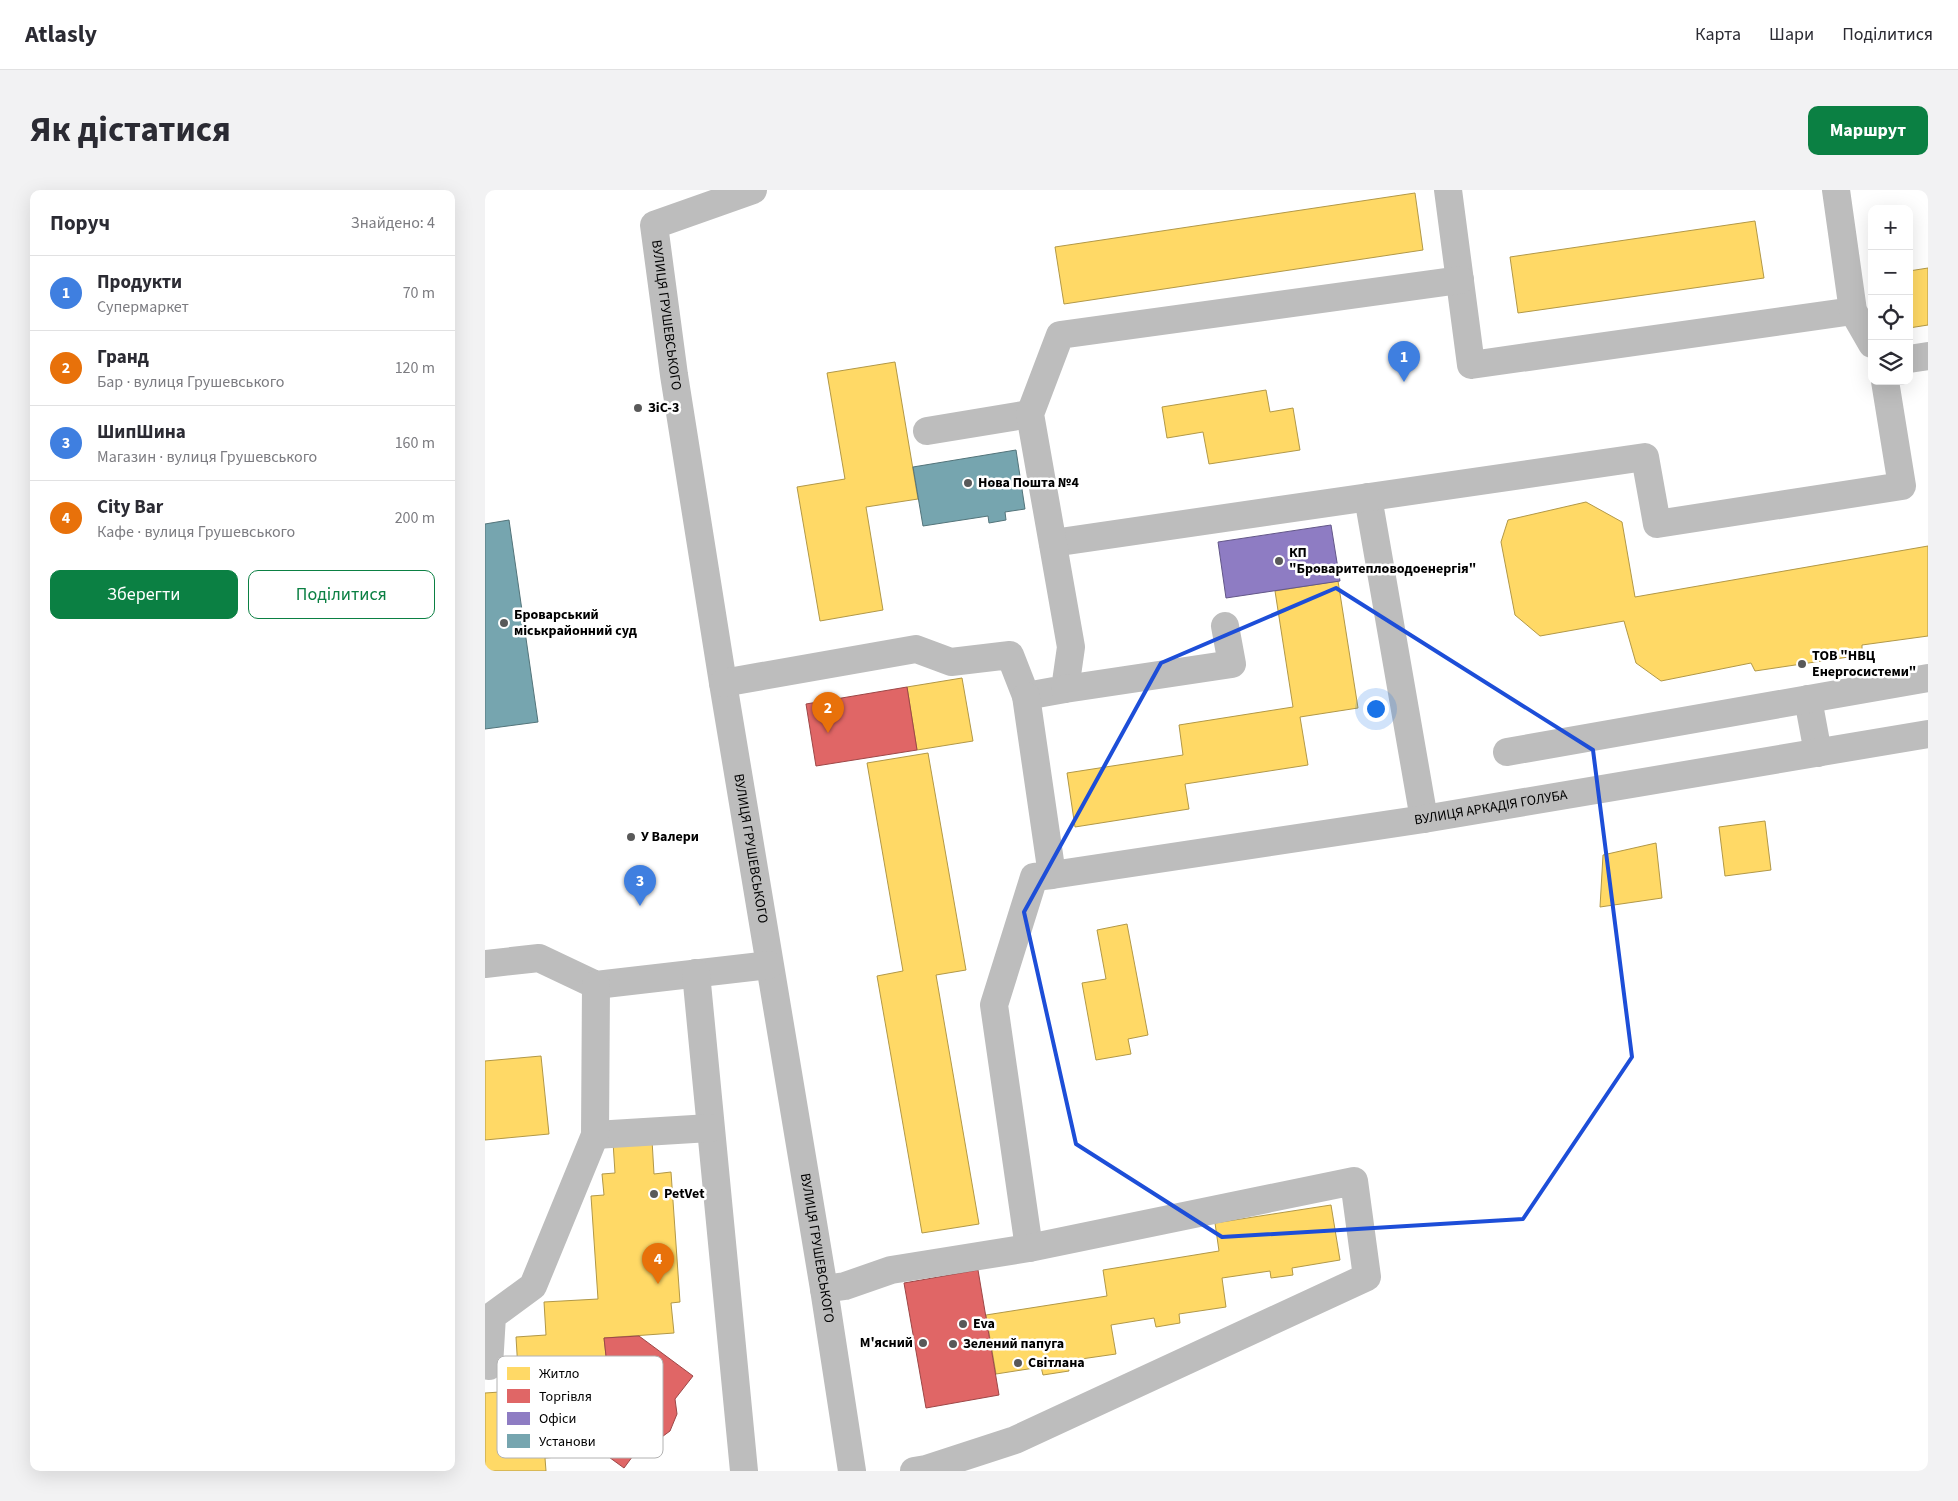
<!DOCTYPE html>
<html lang="uk">
<head>
<meta charset="utf-8">
<style>
	:root { --surface:#fff; --page:#f2f2f3; --text:#2b2b33; --muted:#7c7c81; --line:#e1e1e2; --accent:#0b8043 }
	body { margin:0; font-family:"Source Sans 3",sans-serif; background:var(--page); color:var(--text) }
	.controls { position:absolute; right:15px; top:15px; display:grid; overflow:hidden; border-radius:10px; box-shadow:0 5px 20px #0002 }
	.controls button { width:45px; height:45px; display:grid; place-items:center; padding:0; border:0; border-bottom:1px solid var(--line); background:var(--surface); color:var(--text); font:25px sans-serif }
	.you { position:absolute; left:890px; top:518px; width:18px; height:18px; margin:-12px; border:4px solid #fff; border-radius:50%; background:#1a73e8; box-shadow:0 0 0 8px #1a73e833 }
	.badge { display:grid; place-items:center; width:32px; height:32px; border-radius:50%; background:var(--accent); color:#fff; font-size:16px; font-weight:700 }
	.pin { position:absolute; translate:-50% -41px; filter:drop-shadow(0 1px 2px #0008) }
	.pin::after { content:''; position:absolute; top:26px; width:18px; height:15px; background:inherit; clip-path:polygon(0 0,100% 0,50% 100%) }
	.list { margin:0; padding:0; list-style:none }
	h2 { display:flex; justify-content:space-between; align-items:center; height:65px; margin:0; padding:0 20px; font-size:21px }
	h2 small { font-size:16px; font-weight:400; color:var(--muted) }
	.list li { display:grid; grid-template-columns:32px 1fr auto; gap:15px; align-items:center; box-sizing:border-box; height:75px; padding:0 20px; border-top:1px solid var(--line) }
	.list b { display:block; font-size:19px; white-space:nowrap }
	.list p { margin:0; font-size:16px; white-space:nowrap; color:var(--muted) }
	.list em { font-size:16px; font-style:normal; color:var(--muted) }
	.actions { display:flex; gap:10px; padding:15px 20px }
	.actions a { flex:1; padding:11px 0; border:1px solid var(--accent); border-radius:10px; text-align:center; font-size:18px; color:var(--accent) }
	.actions .main { background:var(--accent); color:#fff }
	.icon { flex:none; width:28px; height:28px; fill:none; stroke:currentColor; stroke-width:2; stroke-linecap:round; stroke-linejoin:round }
	.map { position:relative; flex:none; width:1443px; height:1281px; overflow:hidden; border-radius:10px }
	header { display:flex; align-items:center; gap:30px; box-sizing:border-box; height:70px; padding:0 25px; background:var(--surface); border-bottom:1px solid var(--line) }
	header strong { font-size:24px }
	nav { display:flex; gap:28px; margin-inline-start:auto; font-size:18px }
	.intro { display:flex; align-items:center; justify-content:space-between; box-sizing:border-box; height:120px; padding:0 30px }
	h1 { margin:0; font-size:35px }
	.button { padding:12px 22px; border-radius:10px; background:var(--accent); color:#fff; font-size:18px; font-weight:700 }
	main { display:flex; gap:30px; padding:0 30px }
	aside { flex:1; background:var(--surface); border-radius:10px; box-shadow:0 5px 20px #0002 }
	.map>svg:first-child { display:block }
	.homes { fill:#ffd966; stroke:#b29847 }
	.shops { fill:#e06666; stroke:#9d4747 }
	.offices { fill:#8e7cc3; stroke:#635788 }
	.public { fill:#76a5af; stroke:#53747a }
	.lines { fill:none; stroke-linecap:round; stroke-linejoin:round }
	.minor { stroke:#bdbdbd; stroke-width:28 }
	.marked { fill:none; stroke:#1d4ed8; stroke-width:4; stroke-linejoin:round }
	.poi-dot { fill:#595959; stroke:#fff; stroke-width:2 }
	.labels { text-anchor:middle; dominant-baseline:central; stroke-width:5; stroke-linejoin:round; paint-order:stroke }
	.street-label { font-size:14px; fill:#000; stroke:#fff }
	.poi-label { font-size:14px; font-weight:bold; fill:#000; stroke:#fff; text-anchor:start }
	.key { fill:#fff; stroke:#b2b2b2; stroke-width:1 }
	.key-label { font-size:14px; fill:#000 }
</style>
</head>
<body>
<header>
<strong>Atlasly</strong>
<nav><a>Карта</a><a>Шари</a><a>Поділитися</a></nav>
</header>
<div class="intro"><h1>Як дістатися</h1><a class="button">Маршрут</a></div>
<main>
<aside>
<h2>Поруч<small>Знайдено: 4</small></h2>
<ul class="list">
<li><span class="badge" style="background:#3f7fe0">1</span><div><b>Продукти</b><p>Супермаркет</p></div><em>70 m</em></li>
<li><span class="badge" style="background:#e8710a">2</span><div><b>Гранд</b><p>Бар · вулиця Грушевського</p></div><em>120 m</em></li>
<li><span class="badge" style="background:#3f7fe0">3</span><div><b>ШипШина</b><p>Магазин · вулиця Грушевського</p></div><em>160 m</em></li>
<li><span class="badge" style="background:#e8710a">4</span><div><b>City Bar</b><p>Кафе · вулиця Грушевського</p></div><em>200 m</em></li>
</ul>
<div class="actions"><a class="main">Зберегти</a><a>Поділитися</a></div>
</aside>
<div class="map">
<svg width="1443" height="1281" viewBox="0 0 1443 1281">
	<rect width="100%" height="100%" fill="#fff"/>
	<!-- homes -->
	<g class="homes">
		<path d="M930,3l8,57 -359,54 -9,-57z"/>
		<path d="M1270,31l9,57 -246,35 -8,-56z"/>
		<path d="M1443,78v57l-19,3v-57z"/>
		<path d="M410,172l23,137 -52,8 17,103 -63,11 -23,-134 48,-8 -18,-106z"/>
		<path d="M781,200l4,22 23,-4 7,42 -91,14 -6,-32 -36,6 -5,-31z"/>
		<path d="M1101,312l36,20 13,75 293,-51v90l-66,9v10l-107,16 -4,-8 -90,18 -25,-18 -12,-42 -84,15 -25,-21 -14,-73 7,-22z"/>
		<path d="M853,391l20,127 -58,9 8,48 -123,19 4,25 -114,18 -8,-54 116,-18 -4,-30 114,-18 -18,-116z"/>
		<path d="M477,488l11,63 -56,9 -10,-63z"/>
		<path d="M443,563l38,217 -30,5 43,249 -57,9 -45,-257 26,-5 -36,-208z"/>
		<path d="M1280,631l6,49 -46,6 -6,-49z"/>
		<path d="M1171,653l6,55 -62,9 3,-52z"/>
		<path d="M642,734l21,111 -20,4 3,15 -35,6 -14,-77 24,-4 -9,-49z"/>
		<path d="M56,866l8,78 -64,6v-79z"/>
		<path d="M167,950l2,34 17,-2 9,130 -9,1 3,30 -70,5 2,18 -21,18 -19,1 5,81 -26,2 1,13h-61v-78l45,-3 -1,-21 -11,1 -2,-33 30,-2 -2,-33 54,-3 -7,-103 13,-1 -2,-21 13,-1 -2,-31z"/>
		<path d="M846,1015l9,55 -48,8 1,7 -22,3 -1,-7 -48,7 4,29 -47,7 1,9 -24,4 -2,-9 -43,7 5,29 -49,7 2,10 -26,4 -2,-8 -45,7 -10,-59 121,-19 -4,-26 116,-19 -4,-28z"/>
	</g>
	<!-- shops -->
	<g class="shops">
		<path d="M422,497l10,63 -101,16 -10,-62z"/>
		<path d="M493,1080l21,125 -73,13 -22,-125z"/>
		<path d="M154,1146l54,40 -18,23 2,15 -7,17 -15,11 -14,3 -17,23 -55,-40 -3,-53 19,-1 21,-18 -2,-18z"/>
	</g>
	<!-- offices -->
	<path class="offices" d="M846,335l9,56 -114,17 -8,-56z"/>
	<!-- public -->
	<g class="public">
		<path d="M531,260l9,59 -20,3 1,8 -17,3 -1,-7 -65,10 -10,-59z"/>
		<path d="M24,330l29,202 -53,7v-205z"/>
	</g>
	<g class="lines">
		<!-- minor -->
		<g class="minor">
			<path id="s1" d="M268,0l-99,35 20,150 49,308 101,606 28,182"/>
			<path d="M963,0l23,175 382,-54"/>
			<path d="M1351,0l17,121 19,33"/>
			<path d="M1424,169l19,-3"/>
			<path d="M442,241l103,-17"/>
			<path d="M883,307l56,322"/>
			<path d="M568,353l592,-86 12,67 245,-38 -17,-105"/>
			<path d="M238,493l193,-34 35,13 59,-7 16,41 39,-7 6,-42 -41,-233 30,-79 400,-55"/>
			<path d="M580,499l167,-25 -7,-38"/>
			<path d="M541,506l26,179 -18,2 -40,128 35,243"/>
			<path d="M1323,509l10,54"/>
			<path d="M1022,562l421,-74"/>
			<path id="s2" d="M567,685l372,-56 504,-85"/>
			<path d="M0,774l54,-6 57,27 173,-20"/>
			<path d="M211,783l48,498"/>
			<path d="M110,945l115,-7"/>
			<path d="M339,1099l21,-3 46,-16 138,-22 325,-67 13,96 -352,163 -89,29 -12,2"/>
			<path d="M4,1176l3,-50 41,-30 62,-151 1,-150"/>
		</g>
	</g>
	<!-- marked area -->
	<path class="marked" d="M851,398l257,162 39,307 -109,162 -301,18 -146,-93 -52,-232 137,-249z"/>
	<!-- markers -->
	<g class="poi-dot">
		<circle cx="153" cy="218" r="5"/>
		<circle cx="483" cy="293" r="5"/>
		<circle cx="794" cy="371" r="5"/>
		<circle cx="19" cy="433" r="5"/>
		<circle cx="1317" cy="474" r="5"/>
		<circle cx="146" cy="647" r="5"/>
		<circle cx="169" cy="1004" r="5"/>
		<circle cx="478" cy="1134" r="5"/>
		<circle cx="438" cy="1153" r="5"/>
		<circle cx="468" cy="1154" r="5"/>
		<circle cx="533" cy="1173" r="5"/>
	</g>
	<g class="labels">
		<!-- street labels -->
		<g class="street-label">
			<text stroke="none"><textPath href="#s1" startOffset="196">ВУЛИЦЯ ГРУШЕВСЬКОГО</textPath></text>
			<text stroke="none"><textPath href="#s2" startOffset="444">ВУЛИЦЯ АРКАДІЯ ГОЛУБА</textPath></text>
			<text stroke="none"><textPath href="#s1" startOffset="736">ВУЛИЦЯ ГРУШЕВСЬКОГО</textPath></text>
			<text stroke="none"><textPath href="#s1" startOffset="1141">ВУЛИЦЯ ГРУШЕВСЬКОГО</textPath></text>
		</g>
		<!-- poi labels -->
		<g class="poi-label">
			<text x="163" y="218">ЗіС-3</text>
			<text x="493" y="293">Нова Пошта №4</text>
			<text x="804" y="363">КП<tspan x="804" dy="16">"Броваритепловодоенергія"</tspan></text>
			<text x="29" y="425">Броварський<tspan x="29" dy="16">міськрайонний суд</tspan></text>
			<text x="1327" y="466">ТОВ "НВЦ<tspan x="1327" dy="16">Енергосистеми"</tspan></text>
			<text x="156" y="647">У Валери</text>
			<text x="179" y="1004">PetVet</text>
			<text x="488" y="1134">Eva</text>
			<text x="428" y="1153" text-anchor="end">М'ясний</text>
			<text x="478" y="1154">Зелений папуга</text>
			<text x="543" y="1173">Світлана</text>
		</g>
	</g>
	<!-- legend -->
	<rect x="12" y="1166" width="166" height="102" rx="8" class="key"/>
	<rect x="22" y="1177" width="23" height="13" fill="#ffd966"/>
	<rect x="22" y="1199" width="23" height="14" fill="#e06666"/>
	<rect x="22" y="1222" width="23" height="13" fill="#8e7cc3"/>
	<rect x="22" y="1244" width="23" height="14" fill="#76a5af"/>
	<g class="key-label">
		<text x="54" y="1188">Житло</text>
		<text x="54" y="1211">Торгівля</text>
		<text x="54" y="1233">Офіси</text>
		<text x="54" y="1256">Установи</text>
	</g>
</svg>
<div class="controls">
<button>+</button>
<button>−</button>
<button><svg class="icon" aria-label="locate" viewBox="0 0 24 24"><circle cx="12" cy="12" r="6"/><path d="M12 2v4M12 18v4M2 12h4M18 12h4"/></svg></button>
<button><svg class="icon" aria-label="layers" viewBox="0 0 24 24"><path d="M12 4l9 5-9 5-9-5zM3 14l9 5 9-5"/></svg></button>
</div>
<div class="you"></div>
<div class="pin badge" style="left:919px;top:192px;background:#3f7fe0">1</div>
<div class="pin badge" style="left:343px;top:543px;background:#e8710a">2</div>
<div class="pin badge" style="left:155px;top:716px;background:#3f7fe0">3</div>
<div class="pin badge" style="left:173px;top:1094px;background:#e8710a">4</div>
</div>
</main>
</body>
</html>
